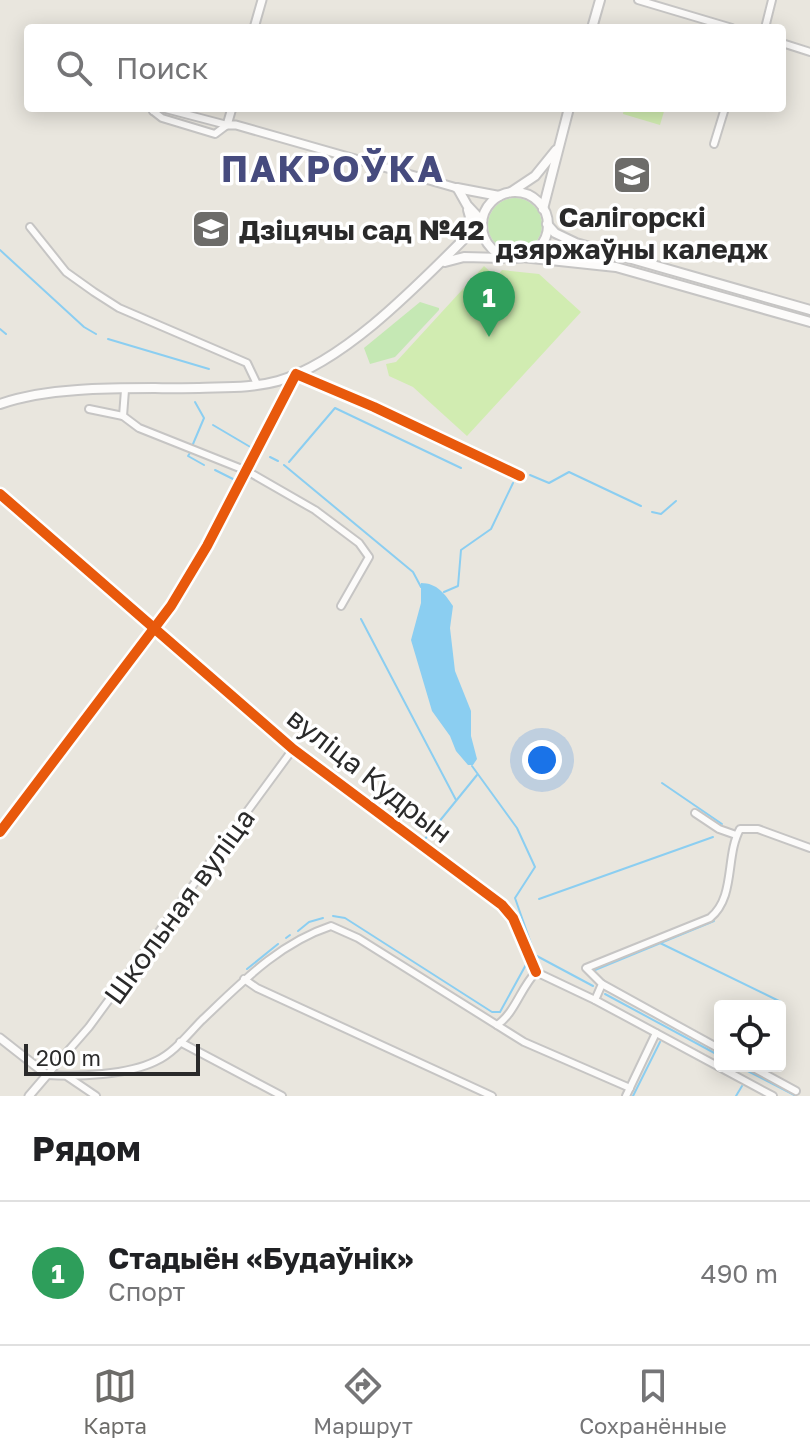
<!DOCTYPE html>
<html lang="ru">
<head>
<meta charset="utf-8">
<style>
	:root { --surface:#fff; --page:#f6f6f6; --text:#202124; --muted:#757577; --line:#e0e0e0; --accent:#6d6c69 }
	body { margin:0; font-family:"Golos Text",sans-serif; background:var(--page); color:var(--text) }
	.controls { position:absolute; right:24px; bottom:24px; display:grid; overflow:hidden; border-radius:8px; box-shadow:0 4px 20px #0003 }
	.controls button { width:72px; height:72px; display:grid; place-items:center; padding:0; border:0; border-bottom:2px solid var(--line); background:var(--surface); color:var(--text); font:40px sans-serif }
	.scale { position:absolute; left:24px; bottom:20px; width:176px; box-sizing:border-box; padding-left:8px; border:4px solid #2a2a2a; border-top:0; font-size:22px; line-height:28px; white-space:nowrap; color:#2a2a2a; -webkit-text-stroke:6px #fff; paint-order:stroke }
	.you { position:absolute; left:542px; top:760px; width:28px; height:28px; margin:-20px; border:6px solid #fff; border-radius:50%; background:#1a73e8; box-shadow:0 0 0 12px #1a73e833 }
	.badge { display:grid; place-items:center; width:52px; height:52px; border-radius:50%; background:var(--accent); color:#fff; font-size:26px; font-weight:700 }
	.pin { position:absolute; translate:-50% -66px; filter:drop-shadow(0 2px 4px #0008) }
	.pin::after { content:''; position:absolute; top:42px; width:28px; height:24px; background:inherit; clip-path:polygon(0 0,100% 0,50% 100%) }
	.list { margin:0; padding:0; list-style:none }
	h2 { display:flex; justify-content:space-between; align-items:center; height:104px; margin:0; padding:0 32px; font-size:34px }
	h2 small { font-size:26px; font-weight:400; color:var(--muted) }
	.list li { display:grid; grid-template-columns:52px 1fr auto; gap:24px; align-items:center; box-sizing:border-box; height:144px; padding:0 32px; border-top:2px solid var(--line) }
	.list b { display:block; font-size:30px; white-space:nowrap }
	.list p { margin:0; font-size:26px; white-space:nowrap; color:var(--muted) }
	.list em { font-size:26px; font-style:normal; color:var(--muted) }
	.icon { flex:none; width:44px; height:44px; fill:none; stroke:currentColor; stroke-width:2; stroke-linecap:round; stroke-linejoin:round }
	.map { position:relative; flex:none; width:810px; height:1096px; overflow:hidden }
	.search { position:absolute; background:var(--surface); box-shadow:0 4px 20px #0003; left:24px; right:24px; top:24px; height:88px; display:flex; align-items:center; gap:20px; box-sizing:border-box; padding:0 28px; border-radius:8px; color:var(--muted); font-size:30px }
	.sheet { height:248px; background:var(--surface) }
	nav { display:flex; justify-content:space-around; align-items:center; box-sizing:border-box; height:112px; border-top:2px solid var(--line); background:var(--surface); font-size:22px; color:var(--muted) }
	nav a { display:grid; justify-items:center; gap:4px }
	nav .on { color:var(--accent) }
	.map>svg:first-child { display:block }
	.green { fill:#c5e8b4 }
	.pitch { fill:#d1ecb1 }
	.water { fill:#8bcef1 }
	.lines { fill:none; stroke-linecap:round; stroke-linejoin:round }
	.stream { stroke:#8bcef1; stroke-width:2 }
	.minor-casing { stroke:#c6c5c4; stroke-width:10 }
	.tertiary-casing { stroke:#c6c5c4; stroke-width:11 }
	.secondary-casing { stroke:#c6c5c4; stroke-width:12 }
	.minor { stroke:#fcfbfa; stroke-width:6 }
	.tertiary { stroke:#fcfbfa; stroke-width:7 }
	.secondary { stroke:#fcfbfa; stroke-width:8 }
	.cycleway-casing { stroke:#fff; stroke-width:15 }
	.cycleway { stroke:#e8590c; stroke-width:10 }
	.labels { text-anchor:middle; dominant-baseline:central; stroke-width:7; stroke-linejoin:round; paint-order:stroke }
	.poi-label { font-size:28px; font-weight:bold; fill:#2a2a2a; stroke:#fff }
	.street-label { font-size:28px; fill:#2a2a2a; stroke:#fff }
	.district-label { font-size:36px; font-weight:bold; letter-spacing:2px; fill:#464b7e; stroke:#fff }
</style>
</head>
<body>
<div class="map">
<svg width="810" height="1096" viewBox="0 0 810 1096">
	<rect width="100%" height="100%" fill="#e9e6de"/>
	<!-- green -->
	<g class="green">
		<circle cx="515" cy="225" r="27"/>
		<path d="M420,302l19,6v2l-44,47 -25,7 -6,-16z"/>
	</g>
	<!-- pitch -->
	<g class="pitch">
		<path d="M624,108h41l-5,17 -37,-11z"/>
		<path d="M484,266l12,11 6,-7 37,4 42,38 -114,124 -54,-49 -24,-11 -3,-12 10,-2z"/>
	</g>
	<!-- water -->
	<path class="water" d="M421,583c16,0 24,11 32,23l-3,22 5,43 16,40v25l6,23 -4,6h-5l-12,-14 -6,-15 -18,-25 -21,-71 10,-37z"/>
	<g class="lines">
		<!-- stream -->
		<g class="stream">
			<path d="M0,250l84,77 12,7"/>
			<path d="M0,329l6,5"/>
			<path d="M108,339l101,30"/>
			<path d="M213,425l39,23"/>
			<path d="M193,444l11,-26 -9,-16"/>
			<path d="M190,453l-2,3 16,9"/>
			<path d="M270,457l8,4"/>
			<path d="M289,462l46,-54 126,60"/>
			<path d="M284,465l129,107 8,15"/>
			<path d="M215,470l18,9"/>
			<path d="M530,475l19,8 20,-11 72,34"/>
			<path d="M652,512l9,2 15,-13"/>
			<path d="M444,592l14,-6 3,-36 30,-21 22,-46"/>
			<path d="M361,619l95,181"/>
			<path d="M472,766l45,62 18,39 -20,31 20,57 58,31"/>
			<path d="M662,783l60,41"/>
			<path d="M425,839l52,-64"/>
			<path d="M539,899l174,-62"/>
			<path d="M333,916l12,2 147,94h8l28,-51"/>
			<path d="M298,931l11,-9 14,-4"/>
			<path d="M286,938l4,-3"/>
			<path d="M660,943l121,59"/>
			<path d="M247,969l31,-25"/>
			<path d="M595,970l119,-49"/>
			<path d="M605,994l115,62"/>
			<path d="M738,1066l58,30"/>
			<path d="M633,1096l27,-54"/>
			<path d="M736,1096l6,-10"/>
		</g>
		<defs>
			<g id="minor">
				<path d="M638,0l94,28"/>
				<path d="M765,28l7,-28"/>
				<path d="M782,43l28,9"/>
				<path d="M153,111l9,7 53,16 12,-9"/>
				<path d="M153,111l9,-3 65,17"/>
				<path d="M714,144l11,-36"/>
				<path d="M30,227l36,45 28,20 25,16 128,55 10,21"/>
				<path d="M296,374l78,33 146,69"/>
				<path d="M89,409l34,7 16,12 108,43 68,39 44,33 10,14 -28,49"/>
				<path d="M123,416l2,-26"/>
				<path d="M0,494l293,255 209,156 11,13 23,54"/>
				<path d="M695,813l24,16 17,6"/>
				<path d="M244,979l13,9 235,108"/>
				<path d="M602,984l118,65"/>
				<path d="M595,1000l7,-16 -16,-16 124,-50c26,-21 15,-62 30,-89h18l52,19"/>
				<path d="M497,1025c18,-12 23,-36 39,-53l59,28 178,96"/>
				<path d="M180,1042l102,54"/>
				<path d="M750,1066l46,25"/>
				<path d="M47,1075c31,2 81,0 109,-14 18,-8 33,-28 46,-41 39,-37 77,-77 129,-94l27,12 166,104 106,46"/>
				<path d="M47,1075l42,-48 204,-278"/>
				<path d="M68,1077l28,19"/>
				<path d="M626,1096l30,-63"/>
			</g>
			<g id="tertiary">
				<path d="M254,28l8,-28"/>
				<path d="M232,108l-5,17h9l221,63"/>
				<path d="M0,832l171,-226 36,-60 89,-172"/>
				<path d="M0,1038l47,37 -18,21"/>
			</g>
			<g id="secondary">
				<path d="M592,28l8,-28"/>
				<path d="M457,188l42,8"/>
				<path d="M458,189l9,16 15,16"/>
				<path d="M511,192l24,-16 21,-26"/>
				<circle cx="515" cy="225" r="33"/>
				<path d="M543,209l26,-101"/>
				<path d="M547,224l8,9 21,10 234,67"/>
				<path d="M463,239l7,-22 -2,-7"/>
				<path d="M522,257l94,10 194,55"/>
				<path d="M445,262l19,-5 39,1"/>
				<path d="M0,404c56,-20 139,-15 199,-16 26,-1 54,0 79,-7 72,-21 151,-108 204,-160"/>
			</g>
		</defs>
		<!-- minor casing -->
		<use href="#minor" class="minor-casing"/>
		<!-- tertiary casing -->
		<use href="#tertiary" class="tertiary-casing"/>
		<!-- secondary casing -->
		<use href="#secondary" class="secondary-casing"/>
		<!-- minor -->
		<use href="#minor" class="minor"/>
		<!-- tertiary -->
		<use href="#tertiary" class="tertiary"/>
		<!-- secondary -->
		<use href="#secondary" class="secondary"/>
		<defs>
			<g id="cycleway">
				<path d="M0,494l293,255 209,156 11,13 23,54"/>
				<path d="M0,832l171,-226 36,-60 89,-172 78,33 146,69"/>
			</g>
		</defs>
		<!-- cycleway casing -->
		<use href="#cycleway" class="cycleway-casing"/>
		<!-- cycleway -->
		<use href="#cycleway" class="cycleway"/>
	</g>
	<!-- icons -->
	<defs>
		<symbol id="university-square" viewBox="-11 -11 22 22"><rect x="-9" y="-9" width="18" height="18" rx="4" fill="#6d6c69" stroke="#fff"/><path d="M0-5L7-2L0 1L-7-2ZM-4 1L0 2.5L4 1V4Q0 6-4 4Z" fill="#fff"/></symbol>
		<symbol id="school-square" viewBox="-11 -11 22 22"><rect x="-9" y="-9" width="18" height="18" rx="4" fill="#6d6c69" stroke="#fff"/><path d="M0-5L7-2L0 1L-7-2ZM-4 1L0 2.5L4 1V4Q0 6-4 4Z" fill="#fff"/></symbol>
	</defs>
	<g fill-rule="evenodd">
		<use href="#university-square" x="610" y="153" width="44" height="44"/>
		<use href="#school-square" x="189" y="207" width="44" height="44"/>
	</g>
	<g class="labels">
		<!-- poi labels -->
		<g class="poi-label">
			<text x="632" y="216">Салігорскі<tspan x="632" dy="32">дзяржаўны каледж</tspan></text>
			<text x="239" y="229" text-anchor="start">Дзіцячы сад №42</text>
		</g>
		<!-- street labels -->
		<g class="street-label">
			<text transform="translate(370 775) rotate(38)">вуліца Кудрын</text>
			<text transform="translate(179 906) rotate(-54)">Школьная вуліца</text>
		</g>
		<!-- district labels -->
		<g class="district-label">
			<text x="333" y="168">ПАКРОЎКА</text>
		</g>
	</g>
</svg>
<div class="controls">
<button><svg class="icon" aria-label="locate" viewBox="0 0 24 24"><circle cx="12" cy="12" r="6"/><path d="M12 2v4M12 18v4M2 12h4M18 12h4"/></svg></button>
</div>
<div class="scale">200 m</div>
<div class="you"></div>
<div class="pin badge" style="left:489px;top:337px;background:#2e9e5b">1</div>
<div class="search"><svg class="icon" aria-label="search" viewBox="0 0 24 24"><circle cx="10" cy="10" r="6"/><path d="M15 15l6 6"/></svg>Поиск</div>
</div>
<section class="sheet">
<h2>Рядом<small></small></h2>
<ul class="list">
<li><span class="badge" style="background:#2e9e5b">1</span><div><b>Стадыён «Будаўнік»</b><p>Спорт</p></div><em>490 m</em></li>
</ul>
</section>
<nav>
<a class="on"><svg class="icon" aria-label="map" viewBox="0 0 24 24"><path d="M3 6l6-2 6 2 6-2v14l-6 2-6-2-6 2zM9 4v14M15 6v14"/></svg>Карта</a>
<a><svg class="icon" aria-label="directions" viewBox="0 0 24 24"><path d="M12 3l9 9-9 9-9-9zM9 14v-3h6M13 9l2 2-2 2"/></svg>Маршрут</a>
<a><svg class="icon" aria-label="saved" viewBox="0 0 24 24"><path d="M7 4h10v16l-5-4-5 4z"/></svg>Сохранённые</a>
</nav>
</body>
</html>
